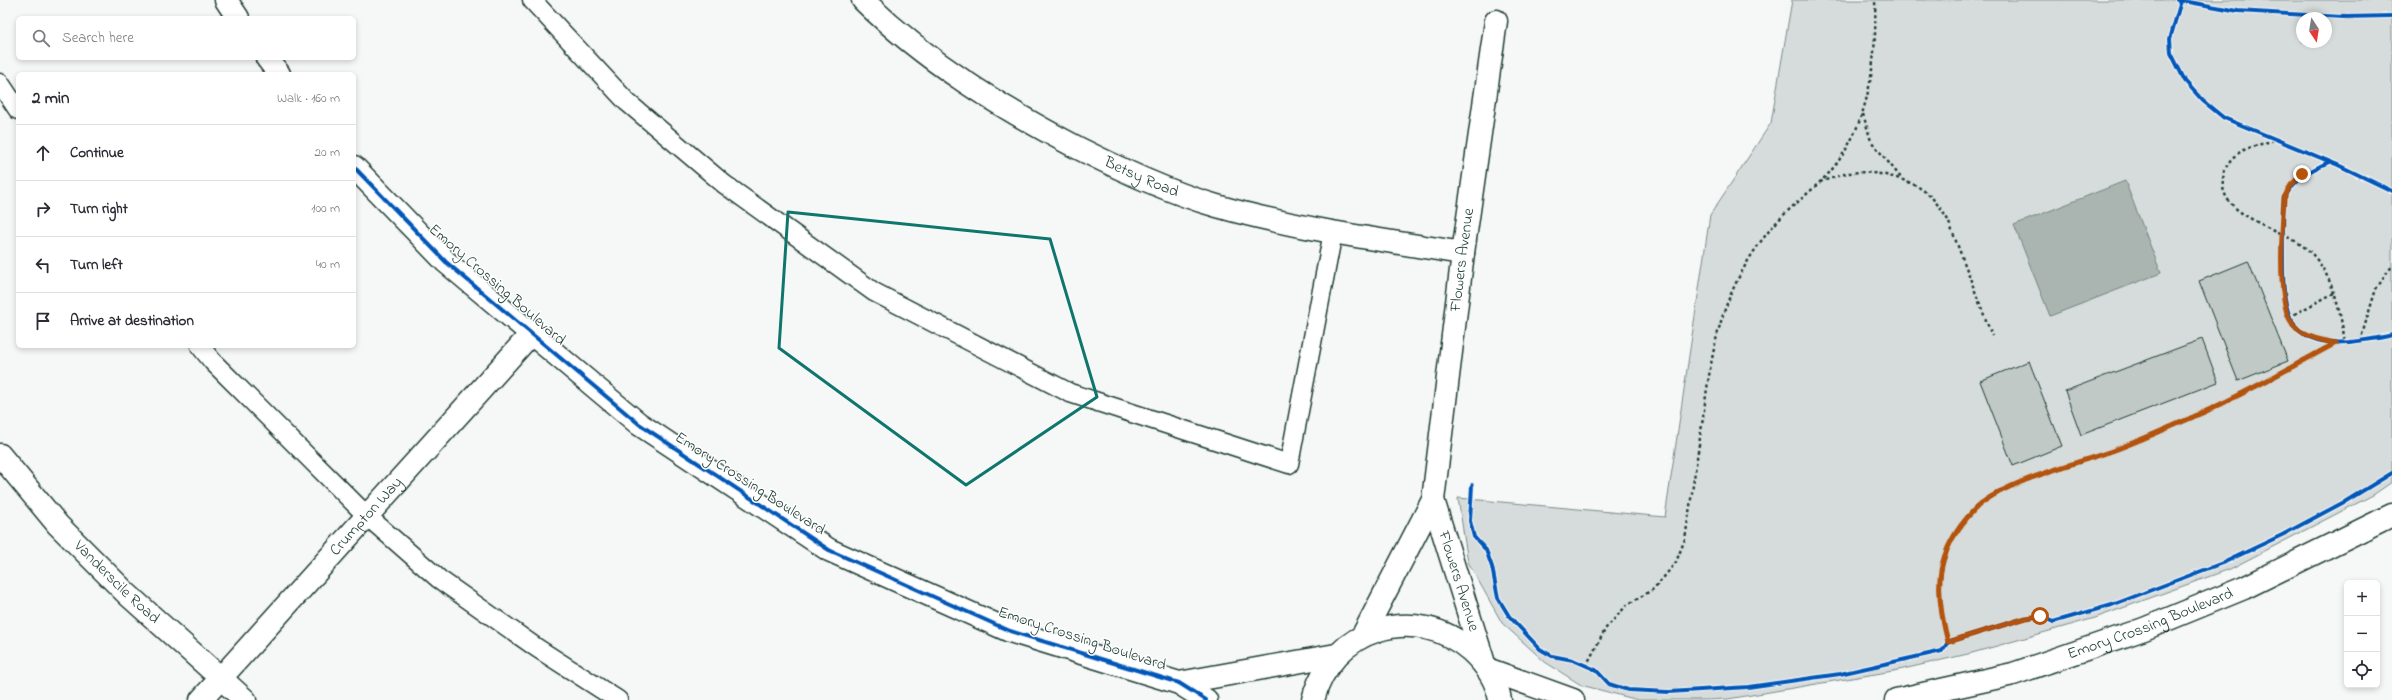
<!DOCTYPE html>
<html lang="en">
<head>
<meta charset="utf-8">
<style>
	:root { --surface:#fff; --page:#f2f2f3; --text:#2b2b33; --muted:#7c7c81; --line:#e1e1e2 }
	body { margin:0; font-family:"Indie Flower",sans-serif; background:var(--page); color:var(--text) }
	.controls { position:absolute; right:12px; bottom:12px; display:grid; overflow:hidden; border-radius:6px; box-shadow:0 2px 6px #0003 }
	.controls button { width:36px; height:36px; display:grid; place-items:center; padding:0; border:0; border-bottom:1px solid var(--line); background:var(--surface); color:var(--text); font:20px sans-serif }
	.compass { position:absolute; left:2296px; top:12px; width:36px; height:36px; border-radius:50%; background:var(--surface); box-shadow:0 2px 6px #0003; rotate:168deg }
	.stop { position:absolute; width:12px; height:12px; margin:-9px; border:3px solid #b45309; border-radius:50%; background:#fff }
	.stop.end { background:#b45309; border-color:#fff; box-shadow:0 1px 4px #0008 }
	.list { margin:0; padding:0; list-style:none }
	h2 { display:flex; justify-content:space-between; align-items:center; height:52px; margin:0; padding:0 16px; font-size:17px }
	h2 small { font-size:13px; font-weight:400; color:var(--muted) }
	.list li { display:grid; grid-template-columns:26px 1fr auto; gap:12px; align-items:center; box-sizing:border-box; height:56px; padding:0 16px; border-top:1px solid var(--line) }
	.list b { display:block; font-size:15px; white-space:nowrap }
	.list em { font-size:13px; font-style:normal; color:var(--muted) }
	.icon { flex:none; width:22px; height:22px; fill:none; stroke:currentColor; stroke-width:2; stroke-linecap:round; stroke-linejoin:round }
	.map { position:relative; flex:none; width:2392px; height:700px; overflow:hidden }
	.search { position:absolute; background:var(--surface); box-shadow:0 2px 6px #0003; left:16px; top:16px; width:340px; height:44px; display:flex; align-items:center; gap:10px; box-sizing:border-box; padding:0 14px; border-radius:6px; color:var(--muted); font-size:15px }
	.panel { position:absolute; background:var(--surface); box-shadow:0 2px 6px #0003; left:16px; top:72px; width:340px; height:276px; border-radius:6px }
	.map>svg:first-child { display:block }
	.green { fill:#d6dcdb; stroke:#7a8c88; fill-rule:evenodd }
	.water { fill:#aab5b1; stroke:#72857f }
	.building { fill:#c0c9c6; stroke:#1f3d34 }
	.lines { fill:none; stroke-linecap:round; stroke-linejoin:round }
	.service-casing { stroke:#1f3d34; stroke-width:21 }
	.minor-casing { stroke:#1f3d34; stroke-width:25 }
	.path { stroke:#1f3d34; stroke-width:2.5; stroke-dasharray:3 3; stroke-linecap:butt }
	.service { stroke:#fff; stroke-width:18 }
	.minor { stroke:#fff; stroke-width:22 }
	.cycleway-casing { stroke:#fff; stroke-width:6 }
	.cycleway { stroke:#0057b8; stroke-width:4 }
	.route { stroke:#b45309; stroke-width:5 }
	.marked { fill:none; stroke:#0f766e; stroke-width:3; stroke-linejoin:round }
	.labels { text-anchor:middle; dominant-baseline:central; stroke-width:3; stroke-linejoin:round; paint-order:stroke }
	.street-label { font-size:16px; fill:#1f3d34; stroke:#fff }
</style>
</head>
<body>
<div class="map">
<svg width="2392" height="700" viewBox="0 0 2392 700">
	<rect width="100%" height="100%" fill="#f6f7f7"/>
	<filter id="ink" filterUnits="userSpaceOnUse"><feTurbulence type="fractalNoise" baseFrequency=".025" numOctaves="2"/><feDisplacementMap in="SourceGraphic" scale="8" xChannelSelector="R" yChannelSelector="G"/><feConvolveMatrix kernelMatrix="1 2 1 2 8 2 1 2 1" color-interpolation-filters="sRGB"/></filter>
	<g filter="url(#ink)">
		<!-- green -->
		<path class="green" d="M1792,0h600v482l-19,13 -143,74 -135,49 -123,35 -73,17 -171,29 -21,1h-69l-57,-15 -36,-23 -43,-39 -34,-61 -10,-64 207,19 45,-302 61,-92zM2302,18h24v24h-24z"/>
		<!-- water -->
		<path class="water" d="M2125,181l36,92 -111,43 -36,-91z"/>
		<!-- building -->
		<g class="building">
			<path d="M2248,261l40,100 -50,20 -39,-100z"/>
			<path d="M2202,339l16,43 -137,53 -16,-44z"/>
			<path d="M2029,361l33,85 -49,20 -33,-85z"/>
		</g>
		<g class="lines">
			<defs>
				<g id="service">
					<path d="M532,0l95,102 97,82 150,108 196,101 219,71 44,-232"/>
					<path d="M0,83l18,27"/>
					<path d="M200,346l13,16 154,154 72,63 98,69 81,52"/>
				</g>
				<g id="minor">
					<path d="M226,0l12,18"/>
					<path id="s1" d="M863,0c62,61 137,107 213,147 46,23 92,45 141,59 80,23 164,34 246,47"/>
					<path d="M267,58l12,16"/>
					<path d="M354,167l92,95 193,162 190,126 181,81 169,52 27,17"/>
					<path id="s2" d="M0,455l58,70 69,69 118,106"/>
					<path id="s3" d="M1433,500l50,160"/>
					<path id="s4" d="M1363,635l70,-135 30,-247 33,-232"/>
					<path d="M1487,669l86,31"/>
					<path d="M1179,683l157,-28"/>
					<path id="s5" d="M201,700l331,-367"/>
					<path d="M1313,700c18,-72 103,-98 158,-49 14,13 26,30 29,49"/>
					<path id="s6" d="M1896,700l117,-26 131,-45 100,-41 148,-73"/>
				</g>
			</defs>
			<!-- service casing -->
			<use href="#service" class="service-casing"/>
			<!-- minor casing -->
			<use href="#minor" class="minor-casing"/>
			<!-- path -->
			<g class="path">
				<path d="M1863,114l8,27 31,38"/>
				<path d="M2274,140c-24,8 -47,10 -51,39 -5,41 67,49 90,76 21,24 27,56 32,87"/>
				<path d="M1820,182c9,-3 20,-7 29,-9 23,-3 55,4 74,17 11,8 18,19 25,30l44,116"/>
				<path d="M2289,317l45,-24"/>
				<path d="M2360,341l16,-52 16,-23"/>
				<path d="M1948,642c-14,-53 -13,-90 26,-132 25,-27 101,-45 138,-59 27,-10 54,-22 81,-34 49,-21 96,-49 142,-74"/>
				<path d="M1586,666l20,-38 21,-23 25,-15 8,-8 16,-20 9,-23c6,-38 11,-76 17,-114 6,-44 11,-88 28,-129 11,-26 27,-52 45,-72 16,-18 36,-32 53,-50 42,-47 49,-114 47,-174"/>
			</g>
			<!-- service -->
			<use href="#service" class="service"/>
			<!-- minor -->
			<use href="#minor" class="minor"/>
			<defs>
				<g id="cycleway">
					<path d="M2178,0l60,11 105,6 49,-1"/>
					<path d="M2181,1l-11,38 1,14 14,28 18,20 21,17 114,47 54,26"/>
					<path d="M2329,162c-20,9 -34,16 -45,36 -2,22 -1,43 -1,65 0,50 5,84 67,79 14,-2 28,-3 42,-7"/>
					<path d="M354,167l92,95 193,162 190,126 181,81 169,52 27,17"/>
					<path d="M1472,485l-2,36 4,16 12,13 6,17 6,31 11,18 31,33 12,7 21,4 23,10 13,14 19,6 41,2 79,-5 92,-13 102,-23 6,-9 78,-24 15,-2 12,6 59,-17 113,-43 57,-27 64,-34 46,-28"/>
				</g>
			</defs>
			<!-- cycleway casing -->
			<use href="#cycleway" class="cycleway-casing"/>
			<!-- cycleway -->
			<use href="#cycleway" class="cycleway"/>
		</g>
	</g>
	<g class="lines" filter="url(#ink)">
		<!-- route -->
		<path class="route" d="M2040,616l-14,2 -78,24c-14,-53 -14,-90 26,-132 25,-27 101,-46 138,-59 27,-10 54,-22 81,-34 49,-21 96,-49 143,-74 -17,-3 -37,-7 -46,-23 -13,-22 -8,-94 -6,-122l7,-13 11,-11"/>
	</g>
	<!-- marked area -->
	<path class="marked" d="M788,212l262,27 47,158 -131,88 -187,-137z"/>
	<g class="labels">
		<!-- street labels -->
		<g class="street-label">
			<text stroke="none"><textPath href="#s1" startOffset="332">Betsy Road</textPath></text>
			<text stroke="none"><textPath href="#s4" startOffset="394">Flowers Avenue</textPath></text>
			<text transform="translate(497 285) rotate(41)">Emory Crossing Boulevard</text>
			<text transform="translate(750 484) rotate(33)">Emory Crossing Boulevard</text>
			<text stroke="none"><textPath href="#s5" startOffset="247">Crumpton Way</textPath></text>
			<text stroke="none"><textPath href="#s2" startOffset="173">Vanderscile Road</textPath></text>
			<text stroke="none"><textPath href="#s3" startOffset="85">Flowers Avenue</textPath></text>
			<text stroke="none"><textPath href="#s6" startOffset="266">Emory Crossing Boulevard</textPath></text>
			<text transform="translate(1082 639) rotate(18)">Emory Crossing Boulevard</text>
		</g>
	</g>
</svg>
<div class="controls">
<button>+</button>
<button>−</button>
<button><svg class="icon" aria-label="locate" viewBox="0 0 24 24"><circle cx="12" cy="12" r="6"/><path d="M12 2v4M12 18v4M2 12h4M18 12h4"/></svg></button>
</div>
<svg class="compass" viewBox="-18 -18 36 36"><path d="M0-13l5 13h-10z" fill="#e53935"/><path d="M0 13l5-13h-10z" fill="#7c7c81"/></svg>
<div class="stop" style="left:2040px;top:616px"></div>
<div class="stop end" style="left:2302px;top:174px"></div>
<div class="search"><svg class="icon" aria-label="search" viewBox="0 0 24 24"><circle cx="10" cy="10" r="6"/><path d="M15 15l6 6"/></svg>Search here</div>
<section class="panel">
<h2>2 min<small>Walk · 160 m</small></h2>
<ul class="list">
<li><svg class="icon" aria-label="ahead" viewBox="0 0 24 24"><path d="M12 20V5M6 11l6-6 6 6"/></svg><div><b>Continue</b></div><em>20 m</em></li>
<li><svg class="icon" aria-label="right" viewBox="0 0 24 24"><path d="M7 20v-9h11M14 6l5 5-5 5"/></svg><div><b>Turn right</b></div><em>100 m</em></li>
<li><svg class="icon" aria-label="left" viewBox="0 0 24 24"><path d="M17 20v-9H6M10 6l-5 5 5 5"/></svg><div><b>Turn left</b></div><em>40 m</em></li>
<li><svg class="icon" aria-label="arrive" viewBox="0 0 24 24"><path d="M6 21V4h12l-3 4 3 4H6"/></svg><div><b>Arrive at destination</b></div></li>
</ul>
</section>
</div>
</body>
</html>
